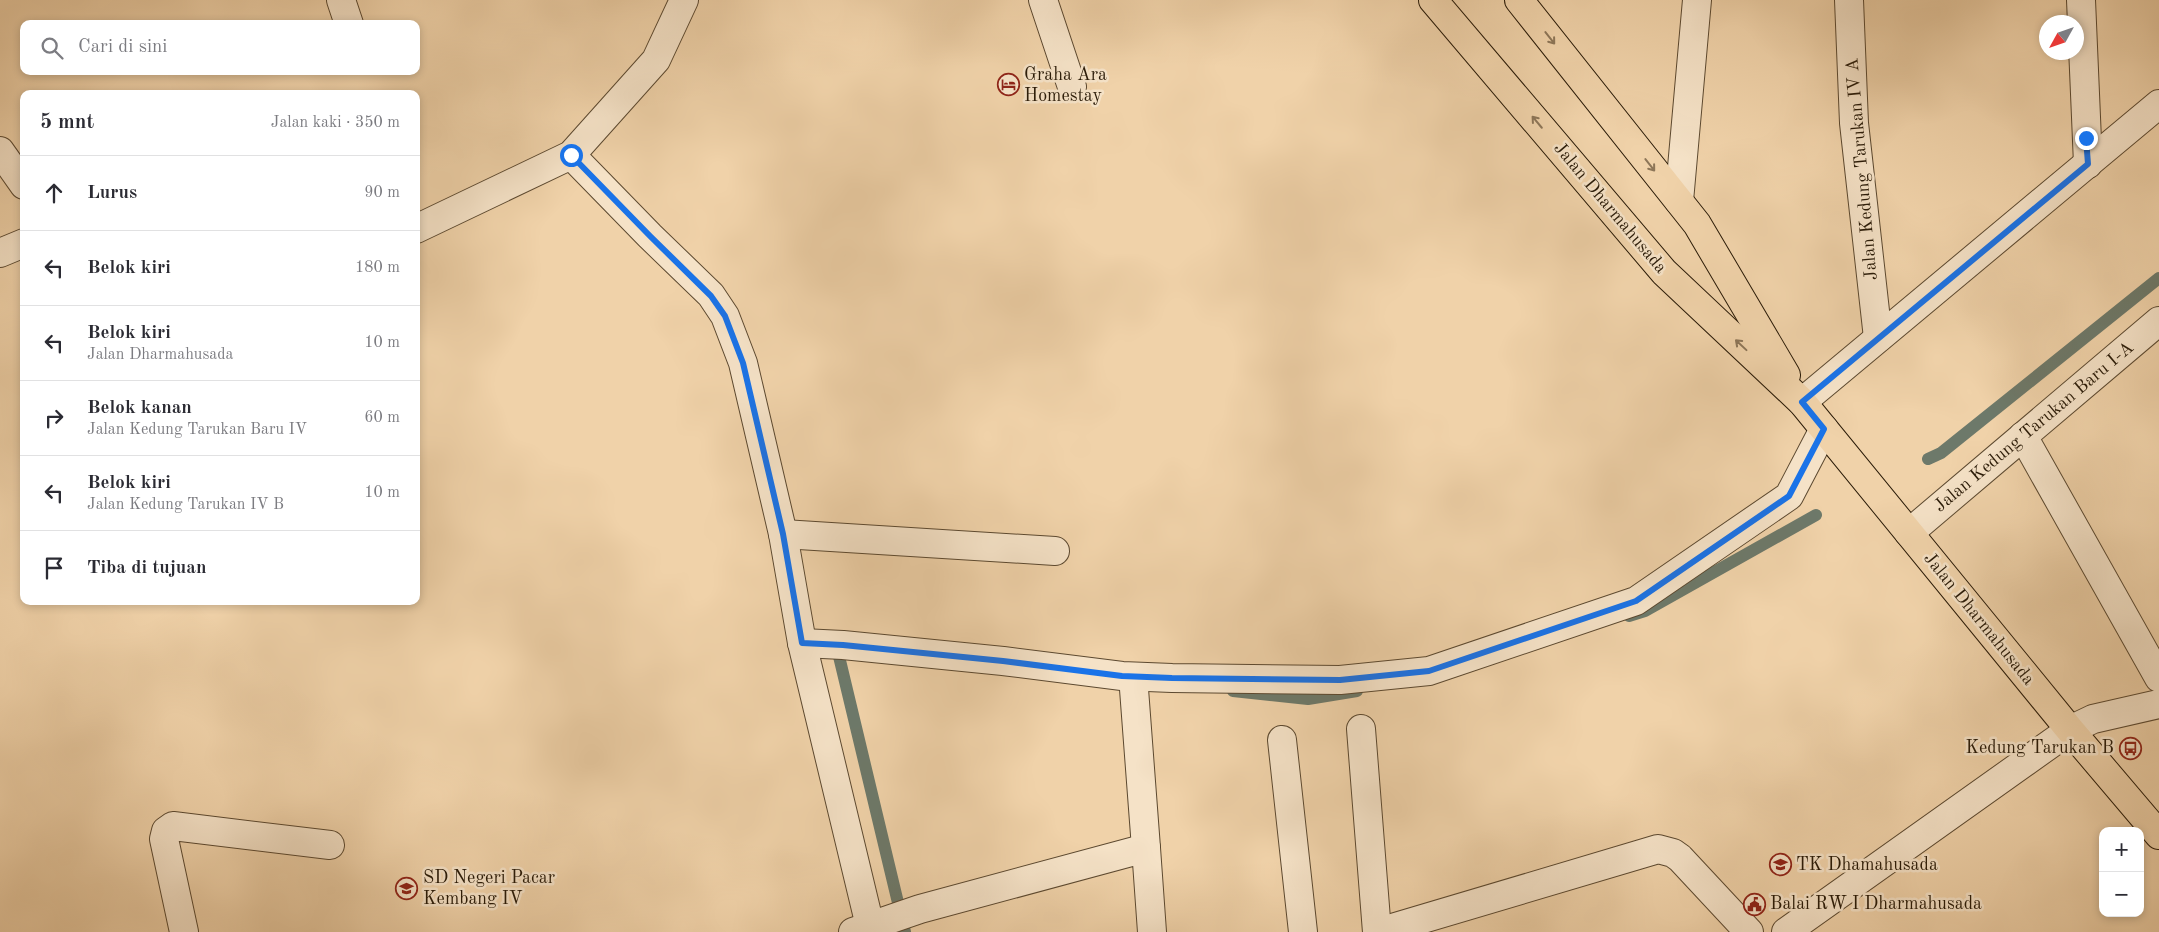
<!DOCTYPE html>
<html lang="id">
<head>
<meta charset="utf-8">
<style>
	:root { --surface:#fff; --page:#f7f7f7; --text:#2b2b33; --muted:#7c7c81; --line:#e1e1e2 }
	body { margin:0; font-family:"Old Standard TT",serif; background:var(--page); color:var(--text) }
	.controls { position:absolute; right:15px; bottom:15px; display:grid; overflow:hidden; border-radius:10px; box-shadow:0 2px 8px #0003 }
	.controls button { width:45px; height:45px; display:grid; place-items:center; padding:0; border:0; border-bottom:1px solid var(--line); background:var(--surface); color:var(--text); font:25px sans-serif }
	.compass { position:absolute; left:2039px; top:15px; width:45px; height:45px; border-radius:50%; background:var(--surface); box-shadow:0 2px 8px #0003; rotate:230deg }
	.stop { position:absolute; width:15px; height:15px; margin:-11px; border:4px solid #1a73e8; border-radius:50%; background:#fff }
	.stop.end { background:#1a73e8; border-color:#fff; box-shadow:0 1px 5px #0008 }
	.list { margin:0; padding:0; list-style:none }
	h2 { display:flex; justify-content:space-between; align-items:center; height:65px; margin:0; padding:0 20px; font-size:21px }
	h2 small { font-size:16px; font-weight:400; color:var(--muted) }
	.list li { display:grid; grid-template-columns:32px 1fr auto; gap:15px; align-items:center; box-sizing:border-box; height:75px; padding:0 20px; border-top:1px solid var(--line) }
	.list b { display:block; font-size:19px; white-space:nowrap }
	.list p { margin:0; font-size:16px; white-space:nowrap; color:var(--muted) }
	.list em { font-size:16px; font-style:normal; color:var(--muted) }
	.icon { flex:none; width:28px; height:28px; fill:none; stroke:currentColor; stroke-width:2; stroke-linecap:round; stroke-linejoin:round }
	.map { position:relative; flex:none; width:2159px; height:932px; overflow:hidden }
	.search { position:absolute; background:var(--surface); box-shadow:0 2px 8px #0003; left:20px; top:20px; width:400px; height:55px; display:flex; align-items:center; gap:12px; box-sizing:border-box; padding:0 18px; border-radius:10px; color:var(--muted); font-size:19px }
	.panel { position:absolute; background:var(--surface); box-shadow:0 2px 8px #0003; left:20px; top:90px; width:400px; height:515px; border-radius:10px }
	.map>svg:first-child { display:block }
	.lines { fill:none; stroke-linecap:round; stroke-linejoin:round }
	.stream { stroke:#6d796a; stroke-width:12 }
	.minor-casing { stroke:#5c4930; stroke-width:30 }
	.primary-casing { stroke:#2a1b08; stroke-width:30 }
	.minor { stroke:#f5e2c7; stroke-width:28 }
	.primary { stroke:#f0d2a9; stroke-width:28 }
	.oneway { stroke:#8d7658 }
	.route { stroke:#1a73e8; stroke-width:6 }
	.labels { text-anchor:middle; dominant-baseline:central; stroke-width:5; stroke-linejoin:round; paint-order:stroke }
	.poi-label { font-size:18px; fill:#2a1b08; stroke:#f5e2c7; text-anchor:start }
	.street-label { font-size:18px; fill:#2a1b08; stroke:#f5e2c7 }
</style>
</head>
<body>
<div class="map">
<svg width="2159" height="932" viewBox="0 0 2159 932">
	<rect width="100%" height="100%" fill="#f0d2a9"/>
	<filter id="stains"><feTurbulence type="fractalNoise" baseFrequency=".004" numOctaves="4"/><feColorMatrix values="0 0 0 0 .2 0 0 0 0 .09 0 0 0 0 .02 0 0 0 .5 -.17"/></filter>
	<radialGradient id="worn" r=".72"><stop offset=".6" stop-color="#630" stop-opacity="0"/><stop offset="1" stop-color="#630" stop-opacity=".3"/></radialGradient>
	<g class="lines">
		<!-- stream -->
		<g class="stream">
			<path d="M1928,459l13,-6 218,-175"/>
			<path d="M1629,616l16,-5 171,-96"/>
			<path d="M843,649l-6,-1 68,284"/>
			<path d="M1233,691l75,8 49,-8"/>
		</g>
		<defs>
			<g id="minor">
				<path d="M341,0l8,24"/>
				<path d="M1043,0l29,87"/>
				<path d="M1849,0l5,123 24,215"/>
				<path d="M2081,0l7,164"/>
				<path d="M0,151l24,34"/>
				<path d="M571,155l79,81 61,59 14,21 18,47 40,171 19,109 68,283"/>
				<path d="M1679,201l18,-201"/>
				<path d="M416,229l155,-74 85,-95 28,-60"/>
				<path d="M0,253l24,-10"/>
				<path d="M1802,402l357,-298"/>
				<path d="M2023,436l136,242"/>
				<path d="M1909,533l250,-212"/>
				<path d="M783,534l272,17"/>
				<path d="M802,643l41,2 160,16 119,15 50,2 168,2 89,-9 207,-70 153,-105 35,-67"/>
				<path d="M1134,689l12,159"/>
				<path d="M1361,729l16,203"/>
				<path d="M1282,740l21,192"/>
				<path d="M184,932l-20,-93 2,-8 7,-5 157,19"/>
				<path d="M853,932l67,-23 226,-61 6,84"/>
				<path d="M1379,932l279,-83 15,4 7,5 69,74"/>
				<path d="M1786,932l284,-202 23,-11 66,-15"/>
			</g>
			<g id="primary">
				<path d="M1433,0l231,272 138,130 268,328 89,105"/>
				<path d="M1519,0l178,224 89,151"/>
			</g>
		</defs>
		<!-- minor casing -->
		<use href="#minor" class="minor-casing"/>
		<!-- primary casing -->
		<use href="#primary" class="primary-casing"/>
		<!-- minor -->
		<use href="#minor" class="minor"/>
		<!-- primary -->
		<use href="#primary" class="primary"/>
	</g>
	<!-- one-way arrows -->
	<defs><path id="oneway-shaft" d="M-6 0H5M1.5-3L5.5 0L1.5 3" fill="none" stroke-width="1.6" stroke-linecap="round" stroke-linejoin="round" transform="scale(1.25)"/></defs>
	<g class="oneway">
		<use href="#oneway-shaft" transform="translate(1550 38) rotate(52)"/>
		<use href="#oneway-shaft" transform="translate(1537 122) rotate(-130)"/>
		<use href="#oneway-shaft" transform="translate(1650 165) rotate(52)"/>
		<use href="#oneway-shaft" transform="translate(1741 345) rotate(-137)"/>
	</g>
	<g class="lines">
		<!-- route -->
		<path class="route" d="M571,155l79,81 61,60 14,20 18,47 40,171 19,109 41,2 160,16 119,15 50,2 168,2 89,-9 207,-70 153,-105 35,-67 -22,-27 286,-238 -2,-26"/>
	</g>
	<!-- icons -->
	<defs>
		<symbol id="hotel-ring" viewBox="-11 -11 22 22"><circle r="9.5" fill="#f5e2c7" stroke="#8f2418" stroke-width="1.5"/><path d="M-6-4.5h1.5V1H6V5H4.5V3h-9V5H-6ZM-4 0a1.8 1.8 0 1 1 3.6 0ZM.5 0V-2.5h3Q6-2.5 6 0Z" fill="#8f2418"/></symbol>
		<symbol id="bus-ring" viewBox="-11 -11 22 22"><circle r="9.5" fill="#f5e2c7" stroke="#8f2418" stroke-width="1.5"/><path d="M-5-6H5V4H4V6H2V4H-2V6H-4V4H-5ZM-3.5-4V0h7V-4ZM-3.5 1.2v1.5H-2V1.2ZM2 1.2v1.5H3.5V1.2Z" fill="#8f2418"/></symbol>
		<symbol id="school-ring" viewBox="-11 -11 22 22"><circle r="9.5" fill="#f5e2c7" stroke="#8f2418" stroke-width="1.5"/><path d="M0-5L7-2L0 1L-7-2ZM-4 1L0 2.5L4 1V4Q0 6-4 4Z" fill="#8f2418"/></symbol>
		<symbol id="civic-ring" viewBox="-11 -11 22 22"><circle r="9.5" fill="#f5e2c7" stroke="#8f2418" stroke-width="1.5"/><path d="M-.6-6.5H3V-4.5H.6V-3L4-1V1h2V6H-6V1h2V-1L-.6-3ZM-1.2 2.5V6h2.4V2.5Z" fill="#8f2418"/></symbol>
	</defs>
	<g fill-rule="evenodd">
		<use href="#hotel-ring" x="996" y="72" width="25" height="25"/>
		<use href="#bus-ring" x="2118" y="736" width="25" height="25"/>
		<use href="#school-ring" x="1768" y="852" width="25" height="25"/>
		<use href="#school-ring" x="394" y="876" width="25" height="25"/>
		<use href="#civic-ring" x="1742" y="892" width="25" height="25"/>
	</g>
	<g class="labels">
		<!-- poi labels -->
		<g class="poi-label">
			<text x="1024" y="75">Graha Ara<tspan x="1024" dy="21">Homestay</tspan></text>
			<text x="2114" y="748" text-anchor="end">Kedung Tarukan B</text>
			<text x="1796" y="865">TK Dhamahusada</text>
			<text x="423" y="878">SD Negeri Pacar<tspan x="423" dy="21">Kembang IV</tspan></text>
			<text x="1770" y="904">Balai RW I Dharmahusada</text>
		</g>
		<!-- street labels -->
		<g class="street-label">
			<text transform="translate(1862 169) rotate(-95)">Jalan Kedung Tarukan IV A</text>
			<text transform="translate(1610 208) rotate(50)">Jalan Dharmahusada</text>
			<text transform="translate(2034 427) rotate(-40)">Jalan Kedung Tarukan Baru I-A</text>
			<text transform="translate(1979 619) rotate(51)">Jalan Dharmahusada</text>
		</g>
	</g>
	<rect width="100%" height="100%" filter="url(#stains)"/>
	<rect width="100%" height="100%" fill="url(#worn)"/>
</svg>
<div class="controls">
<button>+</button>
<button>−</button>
</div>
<svg class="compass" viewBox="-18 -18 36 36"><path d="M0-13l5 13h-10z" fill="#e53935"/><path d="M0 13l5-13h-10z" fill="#7c7c81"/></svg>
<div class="stop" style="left:571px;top:155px"></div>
<div class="stop end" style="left:2086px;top:138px"></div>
<div class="search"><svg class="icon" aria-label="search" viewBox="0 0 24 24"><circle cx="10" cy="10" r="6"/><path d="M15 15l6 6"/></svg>Cari di sini</div>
<section class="panel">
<h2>5 mnt<small>Jalan kaki · 350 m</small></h2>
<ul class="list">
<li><svg class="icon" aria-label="ahead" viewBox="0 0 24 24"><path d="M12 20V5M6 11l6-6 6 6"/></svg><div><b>Lurus</b></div><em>90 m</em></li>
<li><svg class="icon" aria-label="left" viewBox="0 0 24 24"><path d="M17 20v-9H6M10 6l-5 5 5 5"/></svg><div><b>Belok kiri</b></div><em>180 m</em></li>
<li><svg class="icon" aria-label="left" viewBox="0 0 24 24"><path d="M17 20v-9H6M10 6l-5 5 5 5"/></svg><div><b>Belok kiri</b><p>Jalan Dharmahusada</p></div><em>10 m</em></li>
<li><svg class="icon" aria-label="right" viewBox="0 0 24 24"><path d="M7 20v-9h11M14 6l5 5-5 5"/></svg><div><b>Belok kanan</b><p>Jalan Kedung Tarukan Baru IV</p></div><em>60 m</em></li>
<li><svg class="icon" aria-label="left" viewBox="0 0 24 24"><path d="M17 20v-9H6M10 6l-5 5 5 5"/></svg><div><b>Belok kiri</b><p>Jalan Kedung Tarukan IV B</p></div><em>10 m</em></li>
<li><svg class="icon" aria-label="arrive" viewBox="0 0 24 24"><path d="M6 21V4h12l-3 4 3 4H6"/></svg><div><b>Tiba di tujuan</b></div></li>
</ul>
</section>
</div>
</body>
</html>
